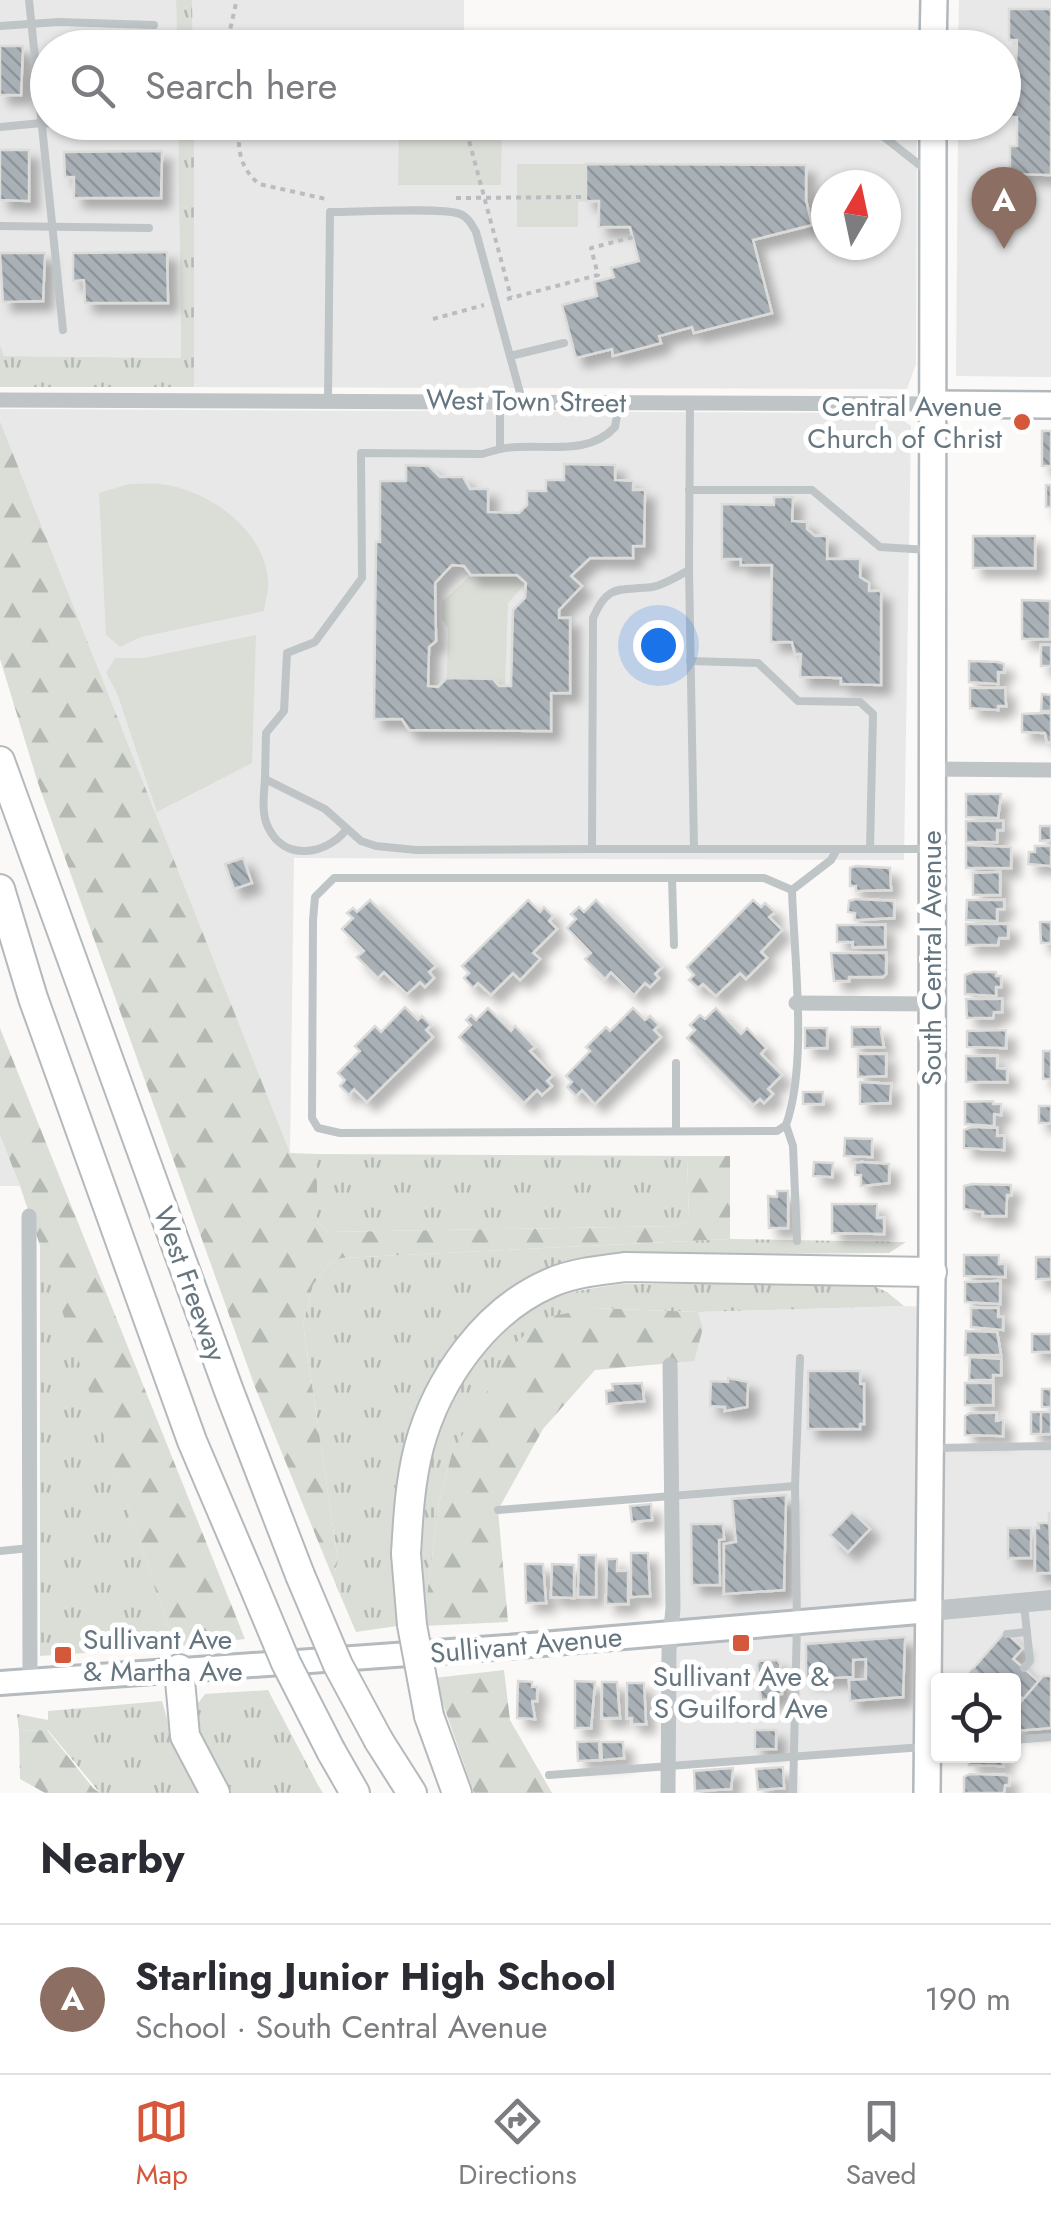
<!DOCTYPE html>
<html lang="en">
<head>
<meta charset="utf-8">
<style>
	:root { --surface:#fff; --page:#f2f2f3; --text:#2b2b33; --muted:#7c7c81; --line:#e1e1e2; --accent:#d6583b }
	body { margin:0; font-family:Jost,sans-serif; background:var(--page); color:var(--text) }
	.controls { position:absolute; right:30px; bottom:30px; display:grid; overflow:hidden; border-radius:10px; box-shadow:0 2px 8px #0004 }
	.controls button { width:90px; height:90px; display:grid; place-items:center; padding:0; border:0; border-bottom:2px solid var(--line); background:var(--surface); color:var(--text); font:50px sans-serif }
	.compass { position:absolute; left:811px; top:170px; width:90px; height:90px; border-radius:50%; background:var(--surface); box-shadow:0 2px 8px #0004; rotate:9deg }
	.you { position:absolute; left:658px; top:645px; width:35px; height:35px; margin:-25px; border:8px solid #fff; border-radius:50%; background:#1a73e8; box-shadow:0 0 0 15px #1a73e833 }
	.badge { display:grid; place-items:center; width:65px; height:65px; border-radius:50%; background:var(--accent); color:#fff; font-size:32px; font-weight:700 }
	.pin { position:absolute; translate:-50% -82px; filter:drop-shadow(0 2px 5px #0008) }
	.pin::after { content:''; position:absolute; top:52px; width:35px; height:30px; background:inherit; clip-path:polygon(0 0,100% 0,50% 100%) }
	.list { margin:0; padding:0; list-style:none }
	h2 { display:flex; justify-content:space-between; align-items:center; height:130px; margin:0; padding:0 40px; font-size:42px }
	h2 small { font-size:32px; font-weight:400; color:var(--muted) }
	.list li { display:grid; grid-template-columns:65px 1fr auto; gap:30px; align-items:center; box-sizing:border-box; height:150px; padding:0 40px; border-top:2px solid var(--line) }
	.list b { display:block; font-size:38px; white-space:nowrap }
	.list p { margin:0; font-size:32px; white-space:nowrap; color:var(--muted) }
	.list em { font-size:32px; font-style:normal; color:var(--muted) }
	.icon { flex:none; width:55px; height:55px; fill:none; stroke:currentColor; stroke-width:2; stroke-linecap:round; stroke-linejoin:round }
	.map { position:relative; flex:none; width:1051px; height:1793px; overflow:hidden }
	.search { position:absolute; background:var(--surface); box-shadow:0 2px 8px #0004; left:30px; right:30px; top:30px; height:110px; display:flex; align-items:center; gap:25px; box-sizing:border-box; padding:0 35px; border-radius:55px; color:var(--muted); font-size:38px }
	.sheet { height:280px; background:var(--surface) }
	nav { display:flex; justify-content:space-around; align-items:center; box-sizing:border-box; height:140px; border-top:2px solid var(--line); background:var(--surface); font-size:28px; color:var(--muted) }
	nav a { display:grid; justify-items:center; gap:5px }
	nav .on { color:var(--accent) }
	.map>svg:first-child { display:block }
	.built { fill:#e8e8e8; fill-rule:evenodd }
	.grass { fill:url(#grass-tufts) }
	.forest { fill:url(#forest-firs) }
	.park { fill:#daded7 }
	.building { fill:url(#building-back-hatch); stroke:#dbdbda; stroke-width:2.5; fill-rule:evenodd; filter:url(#shadow) }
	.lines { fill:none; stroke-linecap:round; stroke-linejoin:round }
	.secondary-casing { stroke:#b4babe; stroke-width:28 }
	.primary-casing { stroke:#b3b8bc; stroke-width:30 }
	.motorway-casing { stroke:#b5b9bc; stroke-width:32 }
	.path { stroke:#babdc0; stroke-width:4; stroke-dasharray:5 5; stroke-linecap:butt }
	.service { stroke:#bfc4c7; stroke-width:8 }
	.minor { stroke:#bfc4c7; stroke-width:15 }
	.tertiary { stroke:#bfc4c7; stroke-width:20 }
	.secondary { stroke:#fff; stroke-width:22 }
	.primary { stroke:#fff; stroke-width:25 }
	.motorway { stroke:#fff; stroke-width:28 }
	.motorway-bridge-casing { stroke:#b5b9bc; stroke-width:32; stroke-linecap:butt }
	.motorway-bridge { stroke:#fff; stroke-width:28 }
	.poi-dot { fill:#d6583b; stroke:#fff; stroke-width:4 }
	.labels { text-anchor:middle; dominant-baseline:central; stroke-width:10; stroke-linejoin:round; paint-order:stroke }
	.street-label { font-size:28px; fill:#667680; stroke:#fff }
	.poi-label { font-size:28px; fill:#667680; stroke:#fff; text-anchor:end }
</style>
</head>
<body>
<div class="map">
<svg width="1051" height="1793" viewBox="0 0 1051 1793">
	<defs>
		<pattern id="grass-tufts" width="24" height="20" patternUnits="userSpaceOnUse" patternTransform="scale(2.5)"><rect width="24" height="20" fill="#daded7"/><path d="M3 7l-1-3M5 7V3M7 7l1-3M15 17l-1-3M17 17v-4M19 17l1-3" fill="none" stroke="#b5b9b4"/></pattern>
		<pattern id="forest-firs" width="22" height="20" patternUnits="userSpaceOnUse" patternTransform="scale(2.5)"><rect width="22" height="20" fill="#daded7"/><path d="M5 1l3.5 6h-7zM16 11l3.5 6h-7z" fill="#b5b9b4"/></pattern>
		<pattern id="building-back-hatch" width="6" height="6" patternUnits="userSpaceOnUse" patternTransform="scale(2.5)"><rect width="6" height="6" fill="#a9b0b6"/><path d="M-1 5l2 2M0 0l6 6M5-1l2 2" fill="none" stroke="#8d9499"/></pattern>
		<filter id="shadow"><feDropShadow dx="9" dy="9" stdDeviation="5" flood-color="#0004"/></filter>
	</defs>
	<rect width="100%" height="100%" fill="#faf9f8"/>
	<!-- built -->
	<g class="built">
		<path d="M0,0h176l1,47 -129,1v74l130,1 3,235 -177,-2 -4,-12z"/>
		<path d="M192,0h272v42l454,-2v7h-725z"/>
		<path d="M959,0h92v377l-95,-1 2,-253 46,-1v-74l-46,-1z"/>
		<path d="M194,123h723l-1,241 -9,25 -713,-2zM826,185h60v60h-60z"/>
		<path d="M0,409l893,4 18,13 -7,434 -610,-2 -4,296 -290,-733z"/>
		<path d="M0,1135l20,51h-20z"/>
		<path d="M904,1306l27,1v141l120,-2v291l-37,3v-60h-76v65l-270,20 2,-400 33,-36 -5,-17z"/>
	</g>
	<!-- grass -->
	<g class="grass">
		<path d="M176,0h16l1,47h-16z"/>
		<path d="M178,123h16v264h-194v-43l4,12 177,2z"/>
		<path d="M317,1154l370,2 2,65 -13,5 -348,6 -11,-10z"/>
		<path d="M730,1239l176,3 -17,11 -272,2 -150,78 -73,232 3,61 -41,6 -23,-54 5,-17 -35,-237 10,-39 13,-18 15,-9z"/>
		<path d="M40,1244l135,403 -135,9z"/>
		<path d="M621,1284h248l18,8 17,14 -206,6 -105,-4 -141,145 -13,50 -16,123c-2,-26 -5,-52 -5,-77 -1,-86 42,-202 122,-245 25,-13 54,-16 81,-20z"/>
		<path d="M268,1690l50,95 5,8h-97l-27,-46 -5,-46 5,1 6,-8z"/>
		<path d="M162,1701l10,35 27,57h-99l-52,-63 -29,1 -2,-17 31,6v-9z"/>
	</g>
	<!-- forest -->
	<g class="forest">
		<path d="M0,421l290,732 27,1v68l11,10 348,-6 13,-5 -2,-65h43v83l-389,19 -15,9 -13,18 -10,39 35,237 -5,17 -78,-191 -217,-604 -38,-124z"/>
		<path d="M0,1028l245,611 -70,8 -155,-461 -20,-51z"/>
		<path d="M593,1308l105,4 5,16 -9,33 -99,9 -52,59 -45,81 10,112 -85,4 16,-123 13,-50 63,-110 33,-26z"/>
		<path d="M504,1670l6,50 42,73h-78l-40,-115z"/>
		<path d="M47,1730l46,58 7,5h-55l-25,-14 -1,-48z"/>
	</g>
	<!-- park -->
	<g class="park">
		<path d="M399,123h103l-1,62h-103z"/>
		<path d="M517,164h69v37l-8,1v25h-61z"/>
		<path d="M129,484c10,0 21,-1 31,0 47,5 105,45 108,97 1,9 -3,21 -4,30l-123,26 -21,10 -14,-12 -7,-142z"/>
		<path d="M471,575h46l9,8 -18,20 -3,83h-6l-6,-7 -46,-1 1,-50 -6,-9v-17z"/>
		<path d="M256,635l-4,128 -95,49 -40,-119 -11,-20 9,-15h29z"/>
	</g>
	<!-- building -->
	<g class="building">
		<path d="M1009,9h42v166l-41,-1v-28h7v-29h-8l1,-52h6l1,-25h-8z"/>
		<path d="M0,46h23l-2,49h-21z"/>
		<path d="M0,150h29v51l-29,-1z"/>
		<path d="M162,151l-1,47h-87v-21h-9l-1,-25z"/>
		<path d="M586,164l220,1v35l6,25 -59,15 19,73 -78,20 -2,-6 -33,9 2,7 -48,13 -1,-7 -36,9 -14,-53 35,-9 -3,-14 20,-5 -3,-9 28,-7 -9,-34h-31v-26h-13z"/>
		<path d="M167,252l1,51h-83l-1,-23 -11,1v-28z"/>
		<path d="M0,253h45l-2,48 -40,1z"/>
		<rect x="1042" y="431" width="9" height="35"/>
		<path d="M564,464l51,1v15l18,1v9h12l-1,56h-11v12h-43l-19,18 11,10 -23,24v8h11v75h-19v38l-142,-1 -7,-11h-28l2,-177h4v-61h26v-16l23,1 11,11h23l7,12h18v23l31,1 8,-8v-14h19v-11h18zM452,565l12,1 7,9h46l9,8 -1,15 -12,12 -2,76h-12l-6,-7 -46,-1 -9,9 -10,-1 1,-39 7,-6 -1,-58z"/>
		<rect x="1046" y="485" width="5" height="22"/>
		<path d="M774,497h19l-1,24 15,1v7l8,7h12v23h33v18l9,6v8h12v94l-40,-1v-6l-41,-1 1,-23h-6l-3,-12h-21l1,-77h-31v-6h-19v-55l52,1z"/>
		<rect x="973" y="536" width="62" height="32"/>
		<path d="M1022,600l28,1v38h-28z"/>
		<rect x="1041" y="645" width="10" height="21"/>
		<path d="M969,661l29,1 6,2v8h-6v12l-29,-2z"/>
		<path d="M970,688h35l1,18h-8v4l-28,-2z"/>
		<path d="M1042,694l9,1v16h-10z"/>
		<path d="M1046,713h5v29h-4l-2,-9 -23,-1v-18z"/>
		<path d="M966,794h35l-3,24 -32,-1z"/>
		<path d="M966,821h37v9h-6v12h-31z"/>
		<path d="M1040,826h11v14l-11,1z"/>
		<path d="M966,845l45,2v21h-45z"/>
		<path d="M1035,846h16v20l-23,-2 1,-12h6z"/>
		<path d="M243,858l9,25 -18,6 -9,-25z"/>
		<path d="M856,866l34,2 1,22 -35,1v-5h-6v-18z"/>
		<path d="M1000,872v23h-27v-22z"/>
		<path d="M856,899l38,2v17l-39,2v-7l-7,-1 1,-11z"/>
		<path d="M370,900l66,66 -7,6 5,6 -9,9 -5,-5 -13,12 -23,-22 -6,6 -21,-21 7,-6 -22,-22 11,-11 -6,-5 6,-5 4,4z"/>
		<path d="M528,900l12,12 4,-5 9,9 -4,5 8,8 -24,24 7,6 -20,21 -7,-7 -22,22 -13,-12 -5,5 -9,-10 5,-5 -7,-7z"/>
		<path d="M596,900l66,67 -7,7 4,4 -9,9 -5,-4 -11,12 -23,-23 -6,7 -20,-20 6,-6 -24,-25 9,-9 -5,-5 8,-7 5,5z"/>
		<path d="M753,900l8,7 4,-4 10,9 -6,5 13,13 -21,22 6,6 -21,21 -6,-6 -24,23 -13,-12 -5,4 -9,-8 5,-5 -7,-8z"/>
		<path d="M967,900h37v9h-7v12l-31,-1z"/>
		<path d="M1040,922h11v21h-10z"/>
		<path d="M966,924h42v14h-9l-1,7h-32z"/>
		<path d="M837,925h48v22h-32v-5h-16z"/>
		<path d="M831,953h55v21l-3,3h-34v4h-15z"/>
		<path d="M973,972h23v4h5v11h-5v9l-31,-2v-19z"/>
		<path d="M966,999h36v13h-8l-1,6h-26z"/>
		<path d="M405,1007l13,13 4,-4 9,9 -5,5 7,7 -66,65 -13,-13 -5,6 -9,-9 5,-6 -7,-7 22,-22 -5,-5 20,-20 6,6z"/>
		<path d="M488,1008l23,23 4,-5 20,21 -5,4 23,24 -6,6 5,5 -10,9 -5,-5 -13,13 -65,-66 12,-12 -5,-5 5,-5 5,5z"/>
		<path d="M633,1008l12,12 5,-4 9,9 -5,5 7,7 -66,67 -13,-14 -6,6 -9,-9 5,-5 -6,-6 24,-25 -4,-4 20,-20 4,4z"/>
		<path d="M716,1008l25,26 6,-6 19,20 -5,6 21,21 -14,14 5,5 -9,9 -4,-4 -7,6 -66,-67 8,-8 -5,-5 10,-10 5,4z"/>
		<path d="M852,1027h28l4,20h-32z"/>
		<rect x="805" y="1028" width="22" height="20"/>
		<path d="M1006,1030v18l-39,-1v-16z"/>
		<rect x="1043" y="1051" width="8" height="28"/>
		<path d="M858,1054h28v22l-28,1z"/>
		<path d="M966,1056h31v12l10,1v13h-41z"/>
		<path d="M860,1082l31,2 -1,19 -30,1z"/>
		<rect x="803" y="1092" width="20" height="12"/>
		<path d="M993,1101v3h8v11l-7,-1v12l-29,-2v-22z"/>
		<rect x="1039" y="1106" width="12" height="17"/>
		<path d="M971,1127l26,1v8h7v14l-40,-2v-18z"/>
		<path d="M845,1138l27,1v18l-28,-1z"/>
		<path d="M814,1162l19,1 -1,14 -19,-1z"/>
		<path d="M861,1162l28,2v19l-28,3v-11h-6v-12z"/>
		<path d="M972,1184l39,1v10h-4l-1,21h-23v-4l-19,-3v-23z"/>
		<path d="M777,1191h11v37h-19l-1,-32 9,1z"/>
		<path d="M832,1204h45v14h7v16l-52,-1z"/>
		<path d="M964,1255h35v9h6v13l-41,-1z"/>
		<rect x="1036" y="1257" width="15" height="22"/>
		<path d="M1000,1281v23l-35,-2v-20z"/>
		<path d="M971,1308h27v9h5v13l-32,-3z"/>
		<path d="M966,1331l31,1 4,23h-36z"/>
		<rect x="1032" y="1334" width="19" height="18"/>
		<path d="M970,1357l31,2v16h-8v5h-24z"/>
		<path d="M808,1371h52v13h4v40h-4v5h-52z"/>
		<path d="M728,1378l20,4 -1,25 -22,4v-4l-15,-1 1,-25 17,1z"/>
		<path d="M642,1383l2,18 -37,3 -1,-13 7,-1 -1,-6z"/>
		<rect x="965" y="1383" width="28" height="22"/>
		<rect x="1042" y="1389" width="9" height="18"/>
		<rect x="1031" y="1412" width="10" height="22"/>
		<rect x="1041" y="1412" width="10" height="22"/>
		<path d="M970,1413h26v8l7,-1v16l-38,-1v-19z"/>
		<path d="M786,1495l-2,95 -60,4v-50l12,-2 -4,-43z"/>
		<path d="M651,1504l1,16 -20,2 -2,-16z"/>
		<path d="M852,1512l18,17 -22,23 -18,-17z"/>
		<path d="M1049,1512l2,61h-16v-45h4l-1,-5h11z"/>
		<path d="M691,1524h32l1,15 -5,1 1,45h-28z"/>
		<rect x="1008" y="1528" width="23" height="30"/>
		<path d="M631,1553h17l2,43 -19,1z"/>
		<path d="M579,1555h17v42h-18z"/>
		<path d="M607,1559h10v12h11v33h-22z"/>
		<path d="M525,1564h18l3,39h-20z"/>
		<path d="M552,1564l22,1v33l-23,-1z"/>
		<path d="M1005,1632l18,16 -10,11 26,23 -16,17 -9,-9v-10h-12l-4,-3 -4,3h-12l-11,-9z"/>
		<path d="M905,1637l-2,60 -53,4 -1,-21 17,-1v-20l-13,1v17l-47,2v-35z"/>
		<path d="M777,1660l3,4 2,30 -9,1 1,4 -13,1 -4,-35 2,-4z"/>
		<path d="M1043,1676h8v52l-37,3v-21z"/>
		<path d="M518,1681l14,1v5h5v14h-5l3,18 -18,-1z"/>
		<path d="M575,1681l20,1 -4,46h-16z"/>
		<path d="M602,1682h15l3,36h-18z"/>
		<path d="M627,1683h17l2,41h-14v-6h-5z"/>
		<rect x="755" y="1730" width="21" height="19"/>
		<path d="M599,1741l1,19 -22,1 -1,-19z"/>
		<path d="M601,1742h22l1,16 -22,2z"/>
		<path d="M969,1756h34v10l-34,-1z"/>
		<path d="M783,1767l1,21 -26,2 -2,-21z"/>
		<path d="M733,1768l-2,21 -36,2 -1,-20z"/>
		<path d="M970,1774l35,1 4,1v9h-4l-1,8h-40v-16z"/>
	</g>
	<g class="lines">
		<defs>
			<path id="secondary" d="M0,1683l507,-36 423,-36"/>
			<g id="primary">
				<path d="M933,48l1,-48"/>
				<path d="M933,404l118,1"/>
				<path d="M927,1793l5,-521 1,-1150"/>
			</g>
			<g id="motorway">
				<path d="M0,761l229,630 71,184"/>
				<path d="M0,889l33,109 159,443 58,136"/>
				<path d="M406,1554c2,-36 4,-72 13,-107 18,-67 66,-136 131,-164 23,-10 50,-13 75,-16l307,5"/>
				<path d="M179,1669l6,67 30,57"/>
				<path d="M429,1716l28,77"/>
				<path d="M379,1741l33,52"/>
				<path d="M331,1751l24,42"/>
			</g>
		</defs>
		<!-- secondary casing -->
		<use href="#secondary" class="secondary-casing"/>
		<!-- primary casing -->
		<use href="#primary" class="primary-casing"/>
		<!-- motorway casing -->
		<use href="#motorway" class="motorway-casing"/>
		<!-- path -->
		<g class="path">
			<path d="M226,48l10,-45"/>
			<path d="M239,122c-1,26 -1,44 20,62l67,15"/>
			<path d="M464,122l47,175"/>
			<path d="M456,198l130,-1"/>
			<path d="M507,299l91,-24 -7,-27 42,-11"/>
			<path d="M433,319l51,-14"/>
		</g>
		<!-- service -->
		<g class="service">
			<path d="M29,0l34,330"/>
			<path d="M0,26l59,-4 95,3"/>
			<path d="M539,122l3,4 57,1 12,-5"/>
			<path d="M644,122l12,8 223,3 15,-11"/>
			<path d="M0,127l42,-4 104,3"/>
			<path d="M879,133l47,37"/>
			<path d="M0,226l149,2"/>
			<path d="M510,356l54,-13"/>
			<path d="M328,400l2,-188c24,0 113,-5 130,2 8,3 12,11 16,18l46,168"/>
			<path d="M500,400v49l-18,5 -121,-1 1,125 -47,64 -28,11 -3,58 -18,22 -1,46 60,30 36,32 15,5 40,4 176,-1"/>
			<path d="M690,403l-1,167c-11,6 -25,15 -37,17 -33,4 -44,-4 -59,31l-1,231h278"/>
			<path d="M500,449c38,-8 86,10 115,-22l4,-23"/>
			<path d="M689,490h123l68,57 49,3"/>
			<path d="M689,570l5,279"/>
			<path d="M690,661l68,2 40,38 62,1 13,12 -3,135h58"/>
			<path d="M265,779c-1,15 -4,34 3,48 16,35 58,28 78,3"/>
			<path d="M334,878h430l28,12c2,68 16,173 -6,235l-9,6 -437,2 -22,-5 -6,-10 1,-198 2,-23z"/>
			<path d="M672,879l2,66"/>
			<path d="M792,890l39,-30 6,-11"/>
			<path d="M676,1063v68"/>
			<path d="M786,1125l7,21 4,95"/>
			<path d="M936,1448l115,-2"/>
			<path d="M498,1510l297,-24"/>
			<path d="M0,1551l30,-3"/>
			<path d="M1024,1605l6,56 -6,7"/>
			<path d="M1007,1634l20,-2"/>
			<path d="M968,1680l6,-7"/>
			<path d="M1014,1740l37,-3"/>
			<path d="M549,1775l374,-28"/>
			<path d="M793,1793l4,-171 -2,-136 5,-128"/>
		</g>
		<!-- minor -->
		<g class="minor">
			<path d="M0,400l933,4"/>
			<path d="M931,769l120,1"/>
			<path d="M796,1003l136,1"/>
			<path d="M29,1216l1,465"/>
			<path d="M668,1793l1,-143 4,-42 -3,-243"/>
		</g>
		<!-- tertiary -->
		<path class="tertiary" d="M930,1611l121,-11"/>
		<!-- secondary -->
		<use href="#secondary" class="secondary"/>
		<!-- primary -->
		<use href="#primary" class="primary"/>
		<!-- motorway -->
		<use href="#motorway" class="motorway"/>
		<defs>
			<g id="motorway-bridge">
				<path d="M406,1554l6,71 17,91"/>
				<path d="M300,1575l38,90 41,76"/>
				<path d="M250,1577l36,86 45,88"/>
			</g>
		</defs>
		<!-- motorway-bridge casing -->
		<use href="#motorway-bridge" class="motorway-bridge-casing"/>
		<!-- motorway-bridge -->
		<use href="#motorway-bridge" class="motorway-bridge"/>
	</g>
	<!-- markers -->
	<g class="poi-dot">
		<circle cx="1022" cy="422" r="10"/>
		<rect x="731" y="1633" width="20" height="20" rx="5"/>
		<rect x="53" y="1645" width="20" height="20" rx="5"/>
	</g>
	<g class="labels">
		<!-- street labels -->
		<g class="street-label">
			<text transform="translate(526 401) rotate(1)">West Town Street</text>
			<text transform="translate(931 958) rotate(-90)">South Central Avenue</text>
			<text transform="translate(190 1284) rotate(70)">West Freeway</text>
			<text transform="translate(526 1645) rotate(-5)">Sullivant Avenue</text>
		</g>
		<!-- poi labels -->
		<g class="poi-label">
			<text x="1002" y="406">Central Avenue<tspan x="1002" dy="32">Church of Christ</tspan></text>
			<text x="83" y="1639" text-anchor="start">Sullivant Ave<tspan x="83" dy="32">&amp; Martha Ave</tspan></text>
			<text x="741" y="1676" text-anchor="middle">Sullivant Ave &amp;<tspan x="741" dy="32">S Guilford Ave</tspan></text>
		</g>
	</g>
</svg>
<div class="controls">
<button><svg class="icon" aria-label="locate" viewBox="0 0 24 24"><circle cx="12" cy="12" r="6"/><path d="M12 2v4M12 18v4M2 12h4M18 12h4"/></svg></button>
</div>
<svg class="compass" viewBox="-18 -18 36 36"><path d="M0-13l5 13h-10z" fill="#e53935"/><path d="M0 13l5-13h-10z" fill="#7c7c81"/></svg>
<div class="you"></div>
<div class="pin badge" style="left:1004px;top:249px;background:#8d6e63">A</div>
<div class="search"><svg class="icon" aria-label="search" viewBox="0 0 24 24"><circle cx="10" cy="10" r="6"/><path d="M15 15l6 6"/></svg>Search here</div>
</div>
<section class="sheet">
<h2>Nearby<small></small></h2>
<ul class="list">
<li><span class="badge" style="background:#8d6e63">A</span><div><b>Starling Junior High School</b><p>School · South Central Avenue</p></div><em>190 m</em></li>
</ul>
</section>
<nav>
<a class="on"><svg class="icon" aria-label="map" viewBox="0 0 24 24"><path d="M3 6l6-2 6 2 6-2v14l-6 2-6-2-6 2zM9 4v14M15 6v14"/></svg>Map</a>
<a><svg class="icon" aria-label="directions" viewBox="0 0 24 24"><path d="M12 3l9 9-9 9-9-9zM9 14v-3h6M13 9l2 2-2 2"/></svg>Directions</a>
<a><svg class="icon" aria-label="saved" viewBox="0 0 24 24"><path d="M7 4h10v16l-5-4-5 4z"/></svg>Saved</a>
</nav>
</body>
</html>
